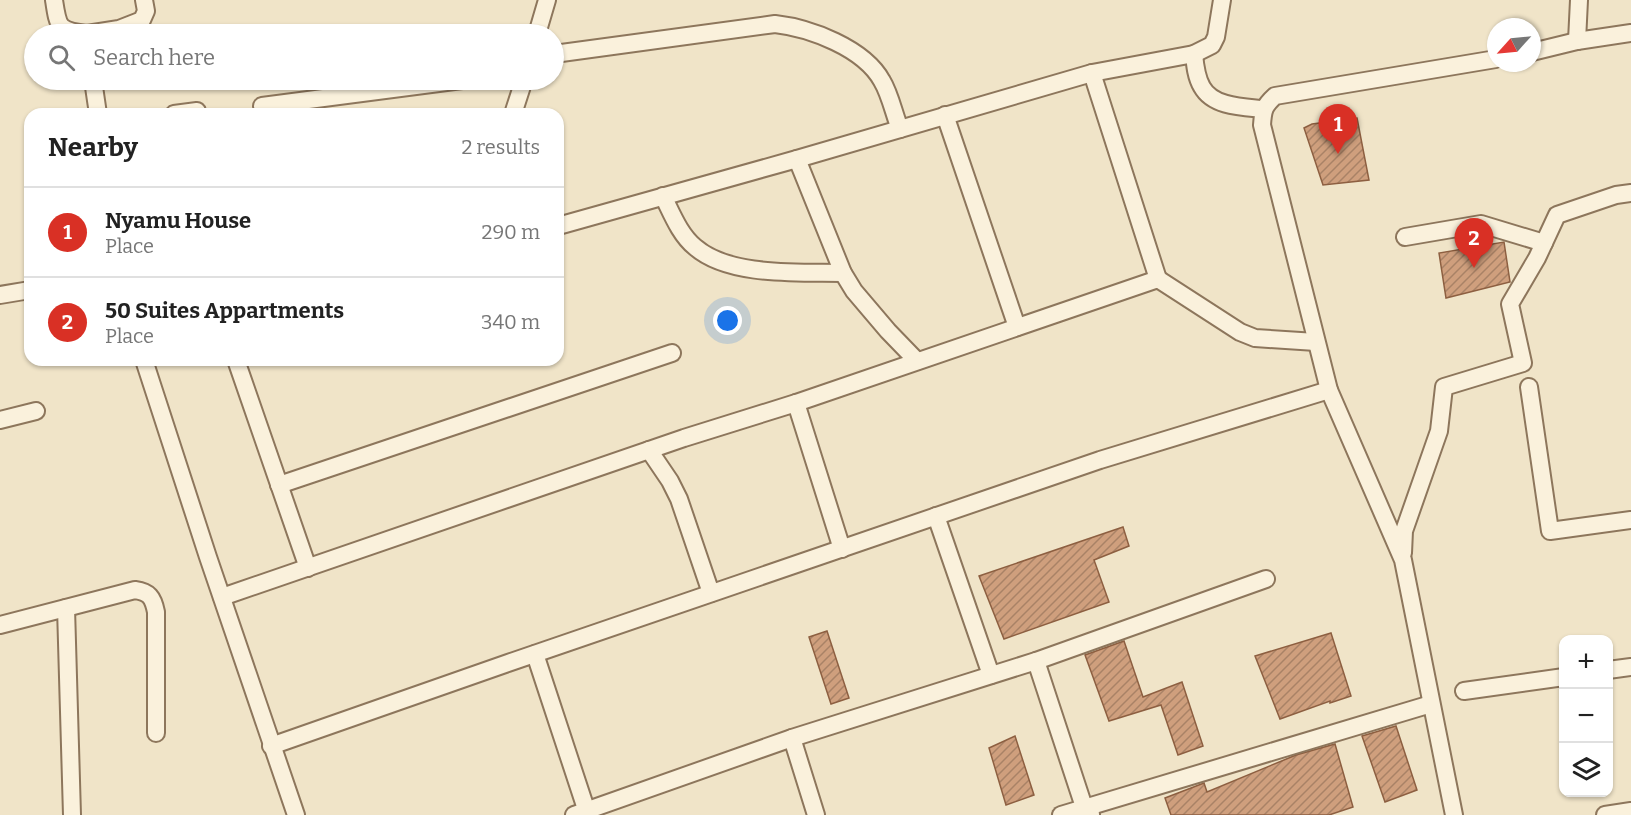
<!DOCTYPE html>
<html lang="en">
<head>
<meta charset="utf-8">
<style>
	:root { --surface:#fff; --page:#f6f6f6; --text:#222; --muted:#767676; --line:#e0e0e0; --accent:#d93025 }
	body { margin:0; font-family:Bitter,serif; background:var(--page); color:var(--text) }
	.controls { position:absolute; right:18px; bottom:18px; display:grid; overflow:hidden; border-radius:12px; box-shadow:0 2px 4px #0004 }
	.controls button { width:54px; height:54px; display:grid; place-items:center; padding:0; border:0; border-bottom:2px solid var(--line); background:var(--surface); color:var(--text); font:30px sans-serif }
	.compass { position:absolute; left:1487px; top:18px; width:54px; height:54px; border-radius:50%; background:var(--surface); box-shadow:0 2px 4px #0004; rotate:243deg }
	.you { position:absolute; left:728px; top:321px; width:21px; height:21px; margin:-15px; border:4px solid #fff; border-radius:50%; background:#1a73e8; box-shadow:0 0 0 9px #1a73e833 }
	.badge { display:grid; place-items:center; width:39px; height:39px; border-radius:50%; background:var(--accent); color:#fff; font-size:20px; font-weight:700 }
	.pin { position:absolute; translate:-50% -50px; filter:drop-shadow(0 2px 3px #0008) }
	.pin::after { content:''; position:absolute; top:32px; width:21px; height:18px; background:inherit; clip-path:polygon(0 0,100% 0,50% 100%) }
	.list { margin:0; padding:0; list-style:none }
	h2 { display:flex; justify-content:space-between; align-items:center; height:78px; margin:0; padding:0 24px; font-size:26px }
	h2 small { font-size:20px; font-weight:400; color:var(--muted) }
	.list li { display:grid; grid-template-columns:39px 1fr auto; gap:18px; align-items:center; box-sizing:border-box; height:90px; padding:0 24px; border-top:2px solid var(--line) }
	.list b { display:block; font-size:22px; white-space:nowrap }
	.list p { margin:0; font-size:20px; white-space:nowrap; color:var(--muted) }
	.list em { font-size:20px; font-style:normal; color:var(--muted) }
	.icon { flex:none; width:33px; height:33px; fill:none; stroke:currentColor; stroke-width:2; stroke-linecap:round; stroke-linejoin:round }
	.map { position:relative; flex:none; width:1631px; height:815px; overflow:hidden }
	.search { position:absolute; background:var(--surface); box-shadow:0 2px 4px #0004; left:24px; top:24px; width:540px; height:66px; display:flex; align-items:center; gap:15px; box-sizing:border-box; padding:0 21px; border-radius:33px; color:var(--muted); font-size:22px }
	.panel { position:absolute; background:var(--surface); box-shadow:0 2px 4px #0004; left:24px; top:108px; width:540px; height:258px; border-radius:18px }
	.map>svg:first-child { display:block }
	.building { fill:url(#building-hatch); stroke:#8d5f41; stroke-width:1.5 }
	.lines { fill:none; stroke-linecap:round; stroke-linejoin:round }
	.minor-casing { stroke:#8d765c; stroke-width:20 }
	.minor { stroke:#faf1dc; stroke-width:16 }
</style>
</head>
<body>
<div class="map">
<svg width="1631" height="815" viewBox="0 0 1631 815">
	<defs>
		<pattern id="building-hatch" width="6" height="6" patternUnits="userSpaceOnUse" patternTransform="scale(1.5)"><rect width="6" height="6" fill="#cf9f7d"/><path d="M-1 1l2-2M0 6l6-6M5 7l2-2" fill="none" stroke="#a98266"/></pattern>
	</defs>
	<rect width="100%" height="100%" fill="#f0e4c8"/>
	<!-- building -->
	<g class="building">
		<path d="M1357,118l12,62 -46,5 -19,-57 8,-4z"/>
		<path d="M1504,242l6,40 -64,16 -7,-45z"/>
		<path d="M1123,527l6,19 -35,14 15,42 -105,37 -25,-63z"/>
		<path d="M827,631l22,67 -18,6 -22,-67z"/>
		<path d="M1331,633l20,63 -21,7v-2l-50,18 -25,-63z"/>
		<path d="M1124,641l19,56 39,-15 21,64 -25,9 -17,-50 -52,16 -24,-66z"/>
		<path d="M1396,726l21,64 -32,12 -23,-66z"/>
		<path d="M1015,736l19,59 -28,10 -17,-57z"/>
		<path d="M1335,744l18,63 -24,8h-158l-6,-17 39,-15 3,9 89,-37z"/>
	</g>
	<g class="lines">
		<defs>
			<g id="minor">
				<path d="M54,0c4,27 4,31 33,34"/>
				<path d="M87,34l32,-5 23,-9 4,-9 -2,-11"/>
				<path d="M537,34l10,-34"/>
				<path d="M1577,41l2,-41"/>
				<path d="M1532,52l45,-11 54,-8"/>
				<path d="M554,54l221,-30c35,4 89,24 107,57 8,13 12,33 18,48"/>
				<path d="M1194,54c1,11 2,23 8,33 11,20 41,20 61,22"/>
				<path d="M1092,73l66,206"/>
				<path d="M93,80l5,34"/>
				<path d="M262,106l200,-26"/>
				<path d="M174,114l23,-3"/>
				<path d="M513,114l11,-34"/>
				<path d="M945,115l72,212"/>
				<path d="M797,159l46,114 11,18 34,40 29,30"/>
				<path d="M663,196c9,18 17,39 32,51 34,30 105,25 148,26"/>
				<path d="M558,226l239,-67 295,-86 102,-19 18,-9 4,-8 6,-37"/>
				<path d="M1405,237l76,-13 63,19"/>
				<path d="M0,295l30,-5"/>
				<path d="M144,360l64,197 88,258"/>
				<path d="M236,360l72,208"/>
				<path d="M1529,387l21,144 81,-11"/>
				<path d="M796,403l362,-124 82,53 15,6 61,4"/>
				<path d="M0,420l36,-9"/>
				<path d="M649,450l21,31 9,18 32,94"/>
				<path d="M279,485l393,-132"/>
				<path d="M936,516l55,159"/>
				<path d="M1403,553l1,-22 35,-100 5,-44 79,-24 -13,-59 27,-46 20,-43 59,-20 15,-2"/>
				<path d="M222,597l462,-159 112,-35 46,146"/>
				<path d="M66,608l6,207"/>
				<path d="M0,625l135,-35c14,2 18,7 21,22v121"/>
				<path d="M535,654l53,161"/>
				<path d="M1036,661l48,146 7,7"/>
				<path d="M1608,670l23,-3"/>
				<path d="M1464,691l100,-14"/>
				<path d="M792,738l24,77"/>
				<path d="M271,746l237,-83 592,-203 229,-70"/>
				<path d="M574,815l218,-77 244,-77 230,-82"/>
				<path d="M1061,815l370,-111"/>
				<path d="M1454,815l-51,-255 -74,-170 -67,-265c1,-15 2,-19 13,-29l221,-37"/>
				<path d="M1605,815l26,-4"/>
			</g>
		</defs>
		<!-- minor casing -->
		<use href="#minor" class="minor-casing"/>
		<!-- minor -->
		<use href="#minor" class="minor"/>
	</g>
</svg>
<div class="controls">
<button>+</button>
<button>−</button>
<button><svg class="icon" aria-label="layers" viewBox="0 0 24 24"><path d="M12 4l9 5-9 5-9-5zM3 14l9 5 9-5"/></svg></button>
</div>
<svg class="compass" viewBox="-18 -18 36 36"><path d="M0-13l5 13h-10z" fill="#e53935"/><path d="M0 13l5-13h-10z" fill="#767676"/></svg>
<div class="you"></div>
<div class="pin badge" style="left:1338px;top:154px">1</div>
<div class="pin badge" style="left:1474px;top:268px">2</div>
<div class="search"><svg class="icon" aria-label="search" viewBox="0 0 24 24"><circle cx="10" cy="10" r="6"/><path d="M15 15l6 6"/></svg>Search here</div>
<section class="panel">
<h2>Nearby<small>2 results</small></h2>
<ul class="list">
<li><span class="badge">1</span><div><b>Nyamu House</b><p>Place</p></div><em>290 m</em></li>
<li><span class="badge">2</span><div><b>50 Suites Appartments</b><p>Place</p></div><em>340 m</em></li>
</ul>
</section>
</div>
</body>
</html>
